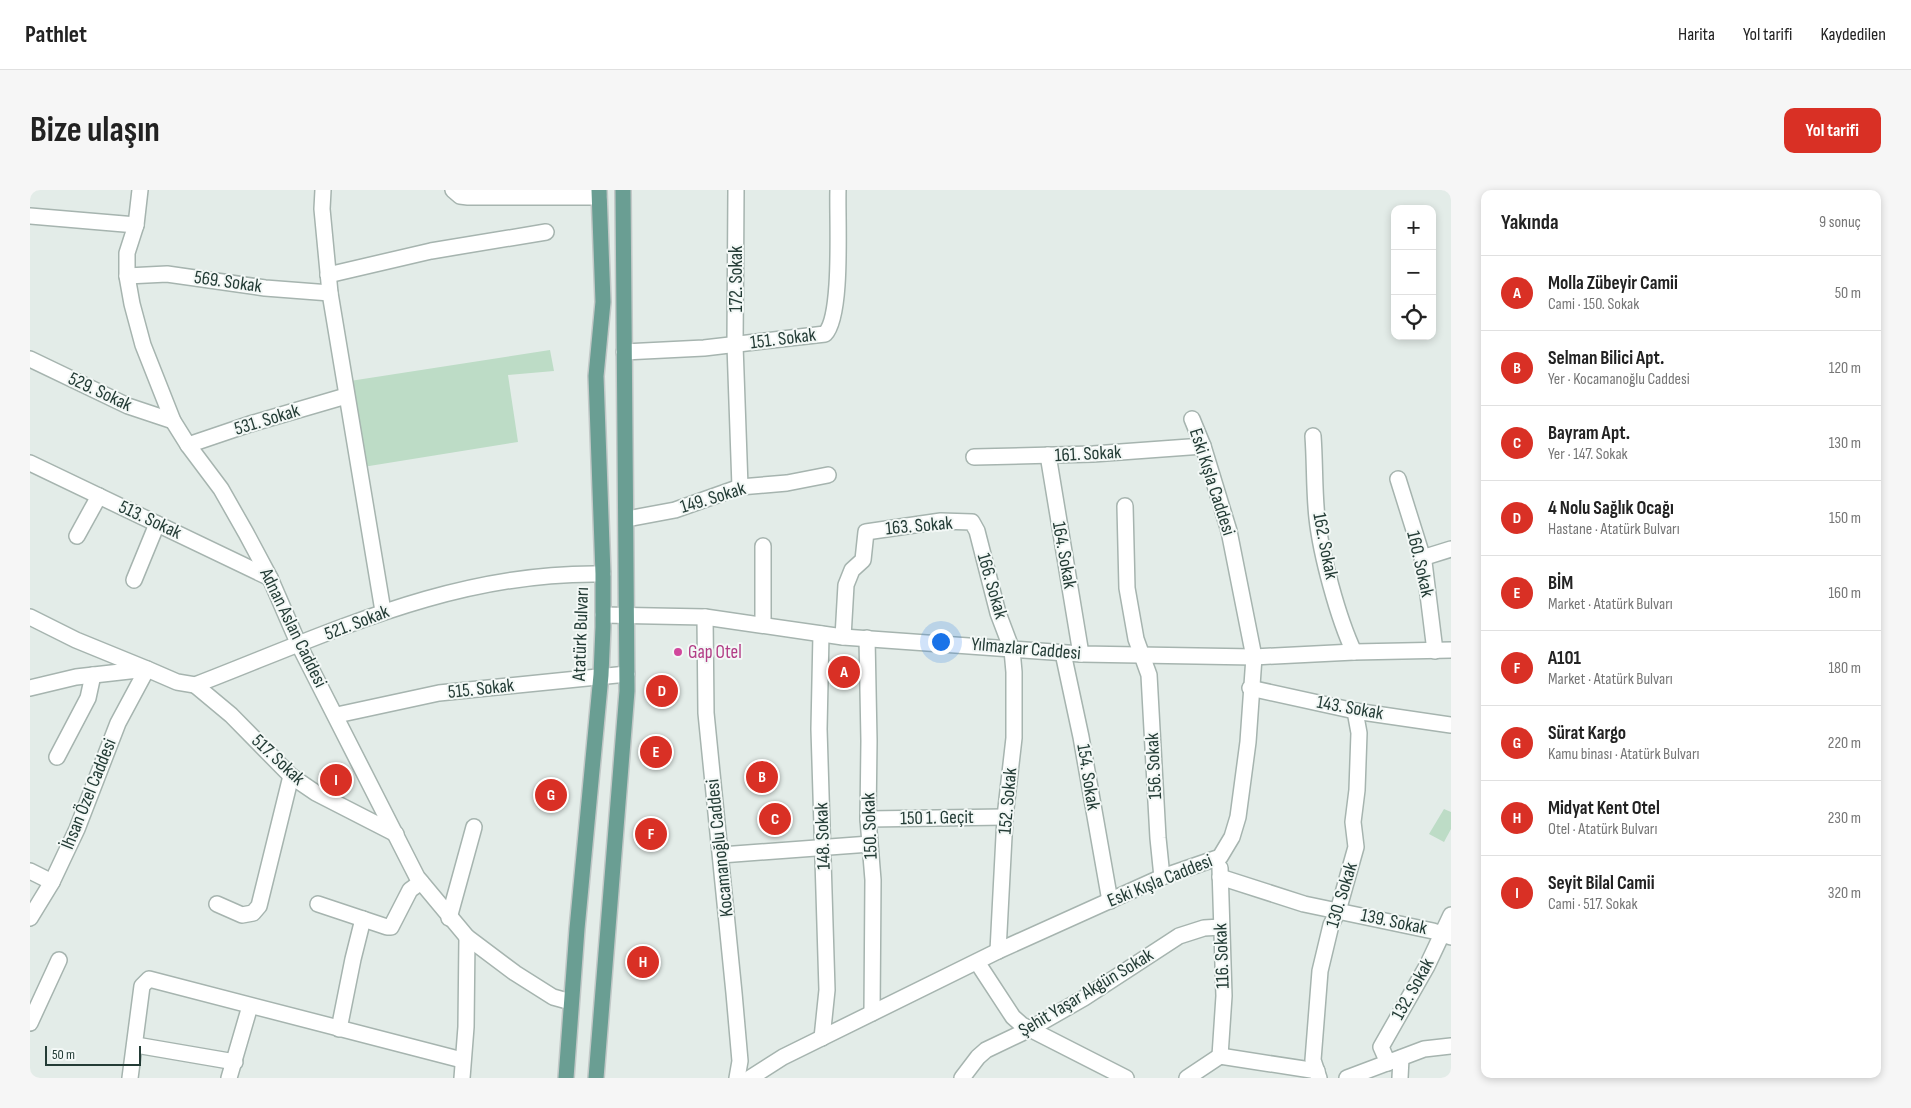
<!DOCTYPE html>
<html lang="tr">
<head>
<meta charset="utf-8">
<style>
	:root { --surface:#fff; --page:#f6f6f6; --text:#222; --muted:#767676; --line:#e0e0e0; --accent:#d93025 }
	body { margin:0; font-family:"Sofia Sans Condensed",sans-serif; background:var(--page); color:var(--text) }
	.controls { position:absolute; right:15px; top:15px; display:grid; overflow:hidden; border-radius:10px; box-shadow:0 2px 8px #0003 }
	.controls button { width:45px; height:45px; display:grid; place-items:center; padding:0; border:0; border-bottom:1px solid var(--line); background:var(--surface); color:var(--text); font:25px sans-serif }
	.scale { position:absolute; left:15px; bottom:12px; width:96px; box-sizing:border-box; padding-left:5px; border:2px solid #243c36; border-top:0; font-size:14px; line-height:18px; white-space:nowrap; color:#243c36; -webkit-text-stroke:4px #f3f8f6; paint-order:stroke }
	.you { position:absolute; left:910px; top:451px; width:18px; height:18px; margin:-12px; border:4px solid #fff; border-radius:50%; background:#1a73e8; box-shadow:0 0 0 8px #1a73e833 }
	.badge { display:grid; place-items:center; width:32px; height:32px; border-radius:50%; background:var(--accent); color:#fff; font-size:16px; font-weight:700 }
	.pin { position:absolute; translate:-50% -50%; border:2px solid #fff; box-shadow:0 1px 5px #0006 }
	.list { margin:0; padding:0; list-style:none }
	h2 { display:flex; justify-content:space-between; align-items:center; height:65px; margin:0; padding:0 20px; font-size:21px }
	h2 small { font-size:16px; font-weight:400; color:var(--muted) }
	.list li { display:grid; grid-template-columns:32px 1fr auto; gap:15px; align-items:center; box-sizing:border-box; height:75px; padding:0 20px; border-top:1px solid var(--line) }
	.list b { display:block; font-size:19px; white-space:nowrap }
	.list p { margin:0; font-size:16px; white-space:nowrap; color:var(--muted) }
	.list em { font-size:16px; font-style:normal; color:var(--muted) }
	.icon { flex:none; width:28px; height:28px; fill:none; stroke:currentColor; stroke-width:2; stroke-linecap:round; stroke-linejoin:round }
	.map { position:relative; flex:none; width:1421px; height:888px; overflow:hidden; border-radius:10px }
	header { display:flex; align-items:center; gap:30px; box-sizing:border-box; height:70px; padding:0 25px; background:var(--surface); border-bottom:1px solid var(--line) }
	header strong { font-size:24px }
	nav { display:flex; gap:28px; margin-inline-start:auto; font-size:18px }
	.intro { display:flex; align-items:center; justify-content:space-between; box-sizing:border-box; height:120px; padding:0 30px }
	h1 { margin:0; font-size:35px }
	.button { padding:12px 22px; border-radius:10px; background:var(--accent); color:#fff; font-size:18px; font-weight:700 }
	main { display:flex; gap:30px; padding:0 30px }
	aside { flex:1; background:var(--surface); border-radius:10px; box-shadow:0 2px 8px #0003 }
	.map>svg:first-child { display:block }
	.green { fill:#bddcc6 }
	.lines { fill:none; stroke-linecap:round; stroke-linejoin:round }
	.minor-casing { stroke:#a6b4af; stroke-width:18 }
	.major-casing { stroke:#c2c8c7; stroke-width:18 }
	.minor { stroke:#fff; stroke-width:15 }
	.major { stroke:#6a9e93; stroke-width:15 }
	.hotel-dot { fill:#d1479c; stroke:#f3f8f6; stroke-width:2 }
	.labels { text-anchor:middle; dominant-baseline:central; stroke-width:4; stroke-linejoin:round; paint-order:stroke }
	.street-label { font-size:19px; fill:#243c36; stroke:#f3f8f6 }
	.hotel-label { font-size:19px; fill:#b23c85; stroke:#f3f8f6; text-anchor:start }
</style>
</head>
<body>
<header>
<strong>Pathlet</strong>
<nav><a>Harita</a><a>Yol tarifi</a><a>Kaydedilen</a></nav>
</header>
<div class="intro"><h1>Bize ulaşın</h1><a class="button">Yol tarifi</a></div>
<main>
<div class="map">
<svg width="1421" height="888" viewBox="0 0 1421 888">
	<rect width="100%" height="100%" fill="#e3ece8"/>
	<!-- green -->
	<g class="green">
		<path d="M520,160l4,21 -46,4 10,67 -155,25 -13,-86z"/>
		<path d="M1414,619l7,3v17l-7,13 -15,-8z"/>
	</g>
	<g class="lines">
		<defs>
			<g id="minor">
				<path d="M110,0l-4,35 -9,28v23l5,28 11,41 30,76 15,24 33,44 25,44 24,45 29,67 118,232 50,60 48,36 38,24 18,5"/>
				<path d="M293,0l-1,19 8,84 53,318"/>
				<path d="M423,0l7,6 8,1h131"/>
				<path d="M706,0l-1,155 5,142"/>
				<path d="M0,26l106,9"/>
				<path d="M298,85l103,-24 115,-19"/>
				<path d="M97,86l40,-2 98,14 65,5"/>
				<path d="M594,162l80,-4 121,-14c18,-18 12,-115 13,-144"/>
				<path d="M0,169l98,47 45,15"/>
				<path d="M1283,246c2,27 1,55 4,82 4,37 21,100 37,134"/>
				<path d="M158,255l62,-21 96,-28"/>
				<path d="M1018,265l33,199"/>
				<path d="M944,267l119,-3 110,-8"/>
				<path d="M0,273l240,115"/>
				<path d="M1368,289l26,83 11,89"/>
				<path d="M1095,316l2,82 9,51 13,36 9,163 4,39"/>
				<path d="M597,329l48,-9 65,-23 47,-4 41,-8"/>
				<path d="M47,346l22,-40"/>
				<path d="M733,356v78"/>
				<path d="M1392,368l29,-9"/>
				<path d="M104,390l23,-56"/>
				<path d="M573,425l102,2 138,20 238,17 173,3 100,-5 97,-2"/>
				<path d="M0,427l46,23 71,29 -29,54 -41,106 -25,53 -22,36"/>
				<path d="M675,427l1,96 28,280 6,68 -3,17"/>
				<path d="M791,444l-2,95 8,261 -5,48"/>
				<path d="M813,447l3,-52 6,-15 11,-10 3,-28 75,-11 31,1 5,9 21,82 14,37 2,22v66l-9,79 -7,134"/>
				<path d="M837,448l2,103 -1,78 5,61 -1,133"/>
				<path d="M1033,463l18,84 29,164"/>
				<path d="M165,495l36,30 60,61 25,17 80,41"/>
				<path d="M0,498l46,-11 71,-8 30,13 18,3c135,-52 260,-114 408,-111"/>
				<path d="M1220,498l105,23 96,14"/>
				<path d="M307,525l102,-22 188,-19"/>
				<path d="M27,567l31,-59 5,-23"/>
				<path d="M838,629l137,-2"/>
				<path d="M691,665l149,-11"/>
				<path d="M0,681l22,11"/>
				<path d="M1190,687l84,27 129,27 18,6"/>
				<path d="M187,714l25,11 11,-2 6,-7 32,-130"/>
				<path d="M288,714l69,23h4l19,-37 11,-8"/>
				<path d="M419,728l25,-91"/>
				<path d="M947,772l36,55 9,8 104,53"/>
				<path d="M0,833l29,-63"/>
				<path d="M309,839l14,-70 10,-40"/>
				<path d="M106,855l99,17"/>
				<path d="M1190,866l4,-60 -4,-128"/>
				<path d="M1358,873l-7,-16 46,-81 24,-51"/>
				<path d="M100,888l12,-92 7,-7 313,81"/>
				<path d="M199,888l21,-72"/>
				<path d="M432,888l4,-51 1,-90"/>
				<path d="M720,888l33,-21 215,-106 164,-74 58,-20 12,-20 6,-20 10,-75 6,-85 -25,-126 -26,-85 -11,-27"/>
				<path d="M932,888l16,-21 8,-7 42,-20 56,-32 95,-62 25,-8 17,-1"/>
				<path d="M1157,888l33,-22 97,15"/>
				<path d="M1289,888l-6,-18 7,-89 11,-46 7,-14 18,-64 -3,-25 4,-32 2,-57 -4,-22"/>
				<path d="M1317,888l77,-29 27,-3"/>
				<path d="M1370,888l1,-20"/>
			</g>
			<g id="major">
				<path d="M536,888l11,-149 24,-254 2,-48v-53l-7,-198 7,-74 -4,-112"/>
				<path d="M566,888l31,-387 -4,-501"/>
			</g>
		</defs>
		<!-- minor casing -->
		<use href="#minor" class="minor-casing"/>
		<!-- major casing -->
		<use href="#major" class="major-casing"/>
		<!-- minor -->
		<use href="#minor" class="minor"/>
		<!-- major -->
		<use href="#major" class="major"/>
	</g>
	<!-- markers -->
	<circle class="hotel-dot" cx="648" cy="462" r="5"/>
	<g class="labels">
		<!-- street labels -->
		<g class="street-label">
			<text transform="translate(706 89) rotate(-90)">172. Sokak</text>
			<text transform="translate(198 92) rotate(8)">569. Sokak</text>
			<text transform="translate(753 149) rotate(-7)">151. Sokak</text>
			<text transform="translate(70 202) rotate(25)">529. Sokak</text>
			<text transform="translate(237 230) rotate(-17)">531. Sokak</text>
			<text transform="translate(1058 264) rotate(-3)">161. Sokak</text>
			<text transform="translate(1182 292) rotate(72)">Eski Kışla Caddesi</text>
			<text transform="translate(683 308) rotate(-17)">149. Sokak</text>
			<text transform="translate(120 330) rotate(25)">513. Sokak</text>
			<text transform="translate(889 336) rotate(-5)">163. Sokak</text>
			<text transform="translate(1295 356) rotate(79)">162. Sokak</text>
			<text transform="translate(1034 365) rotate(80)">164. Sokak</text>
			<text transform="translate(1390 374) rotate(77)">160. Sokak</text>
			<text transform="translate(962 396) rotate(74)">166. Sokak</text>
			<text transform="translate(327 433) rotate(-21)">521. Sokak</text>
			<text transform="translate(263 438) rotate(64)">Adnan Aslan Caddesi</text>
			<text transform="translate(551 444) rotate(-88)">Atatürk Bulvarı</text>
			<text transform="translate(996 459) rotate(5)">Yılmazlar Caddesi</text>
			<text transform="translate(451 499) rotate(-6)">515. Sokak</text>
			<text transform="translate(1320 518) rotate(10)">143. Sokak</text>
			<text transform="translate(248 570) rotate(43)">517. Sokak</text>
			<text transform="translate(1124 576) rotate(-93)">156. Sokak</text>
			<text transform="translate(1058 587) rotate(81)">154. Sokak</text>
			<text transform="translate(59 604) rotate(-68)">İhsan Özel Caddesi</text>
			<text transform="translate(978 611) rotate(-85)">152. Sokak</text>
			<text transform="translate(907 628) rotate(-1)">150 1. Geçit</text>
			<text transform="translate(840 636) rotate(-92)">150. Sokak</text>
			<text transform="translate(793 646) rotate(-92)">148. Sokak</text>
			<text transform="translate(690 658) rotate(-96)">Kocamanoğlu Caddesi</text>
			<text transform="translate(1130 691) rotate(-22)">Eski Kışla Caddesi</text>
			<text transform="translate(1312 705) rotate(-73)">130. Sokak</text>
			<text transform="translate(1364 732) rotate(12)">139. Sokak</text>
			<text transform="translate(1192 766) rotate(-92)">116. Sokak</text>
			<text transform="translate(1383 799) rotate(-61)">132. Sokak</text>
			<text transform="translate(1056 803) rotate(-31)">Şehit Yaşar Akgün Sokak</text>
		</g>
		<!-- hotel labels -->
		<g class="hotel-label">
			<text x="658" y="462">Gap Otel</text>
		</g>
	</g>
</svg>
<div class="controls">
<button>+</button>
<button>−</button>
<button><svg class="icon" aria-label="locate" viewBox="0 0 24 24"><circle cx="12" cy="12" r="6"/><path d="M12 2v4M12 18v4M2 12h4M18 12h4"/></svg></button>
</div>
<div class="scale">50 m</div>
<div class="you"></div>
<div class="pin badge" style="left:814px;top:482px">A</div>
<div class="pin badge" style="left:732px;top:587px">B</div>
<div class="pin badge" style="left:745px;top:629px">C</div>
<div class="pin badge" style="left:632px;top:501px">D</div>
<div class="pin badge" style="left:626px;top:562px">E</div>
<div class="pin badge" style="left:621px;top:644px">F</div>
<div class="pin badge" style="left:521px;top:605px">G</div>
<div class="pin badge" style="left:613px;top:772px">H</div>
<div class="pin badge" style="left:306px;top:590px">I</div>
</div>
<aside>
<h2>Yakında<small>9 sonuç</small></h2>
<ul class="list">
<li><span class="badge">A</span><div><b>Molla Zübeyir Camii</b><p>Cami · 150. Sokak</p></div><em>50 m</em></li>
<li><span class="badge">B</span><div><b>Selman Bilici Apt.</b><p>Yer · Kocamanoğlu Caddesi</p></div><em>120 m</em></li>
<li><span class="badge">C</span><div><b>Bayram Apt.</b><p>Yer · 147. Sokak</p></div><em>130 m</em></li>
<li><span class="badge">D</span><div><b>4 Nolu Sağlık Ocağı</b><p>Hastane · Atatürk Bulvarı</p></div><em>150 m</em></li>
<li><span class="badge">E</span><div><b>BİM</b><p>Market · Atatürk Bulvarı</p></div><em>160 m</em></li>
<li><span class="badge">F</span><div><b>A101</b><p>Market · Atatürk Bulvarı</p></div><em>180 m</em></li>
<li><span class="badge">G</span><div><b>Sürat Kargo</b><p>Kamu binası · Atatürk Bulvarı</p></div><em>220 m</em></li>
<li><span class="badge">H</span><div><b>Midyat Kent Otel</b><p>Otel · Atatürk Bulvarı</p></div><em>230 m</em></li>
<li><span class="badge">I</span><div><b>Seyit Bilal Camii</b><p>Cami · 517. Sokak</p></div><em>320 m</em></li>
</ul>
</aside>
</main>
</body>
</html>
